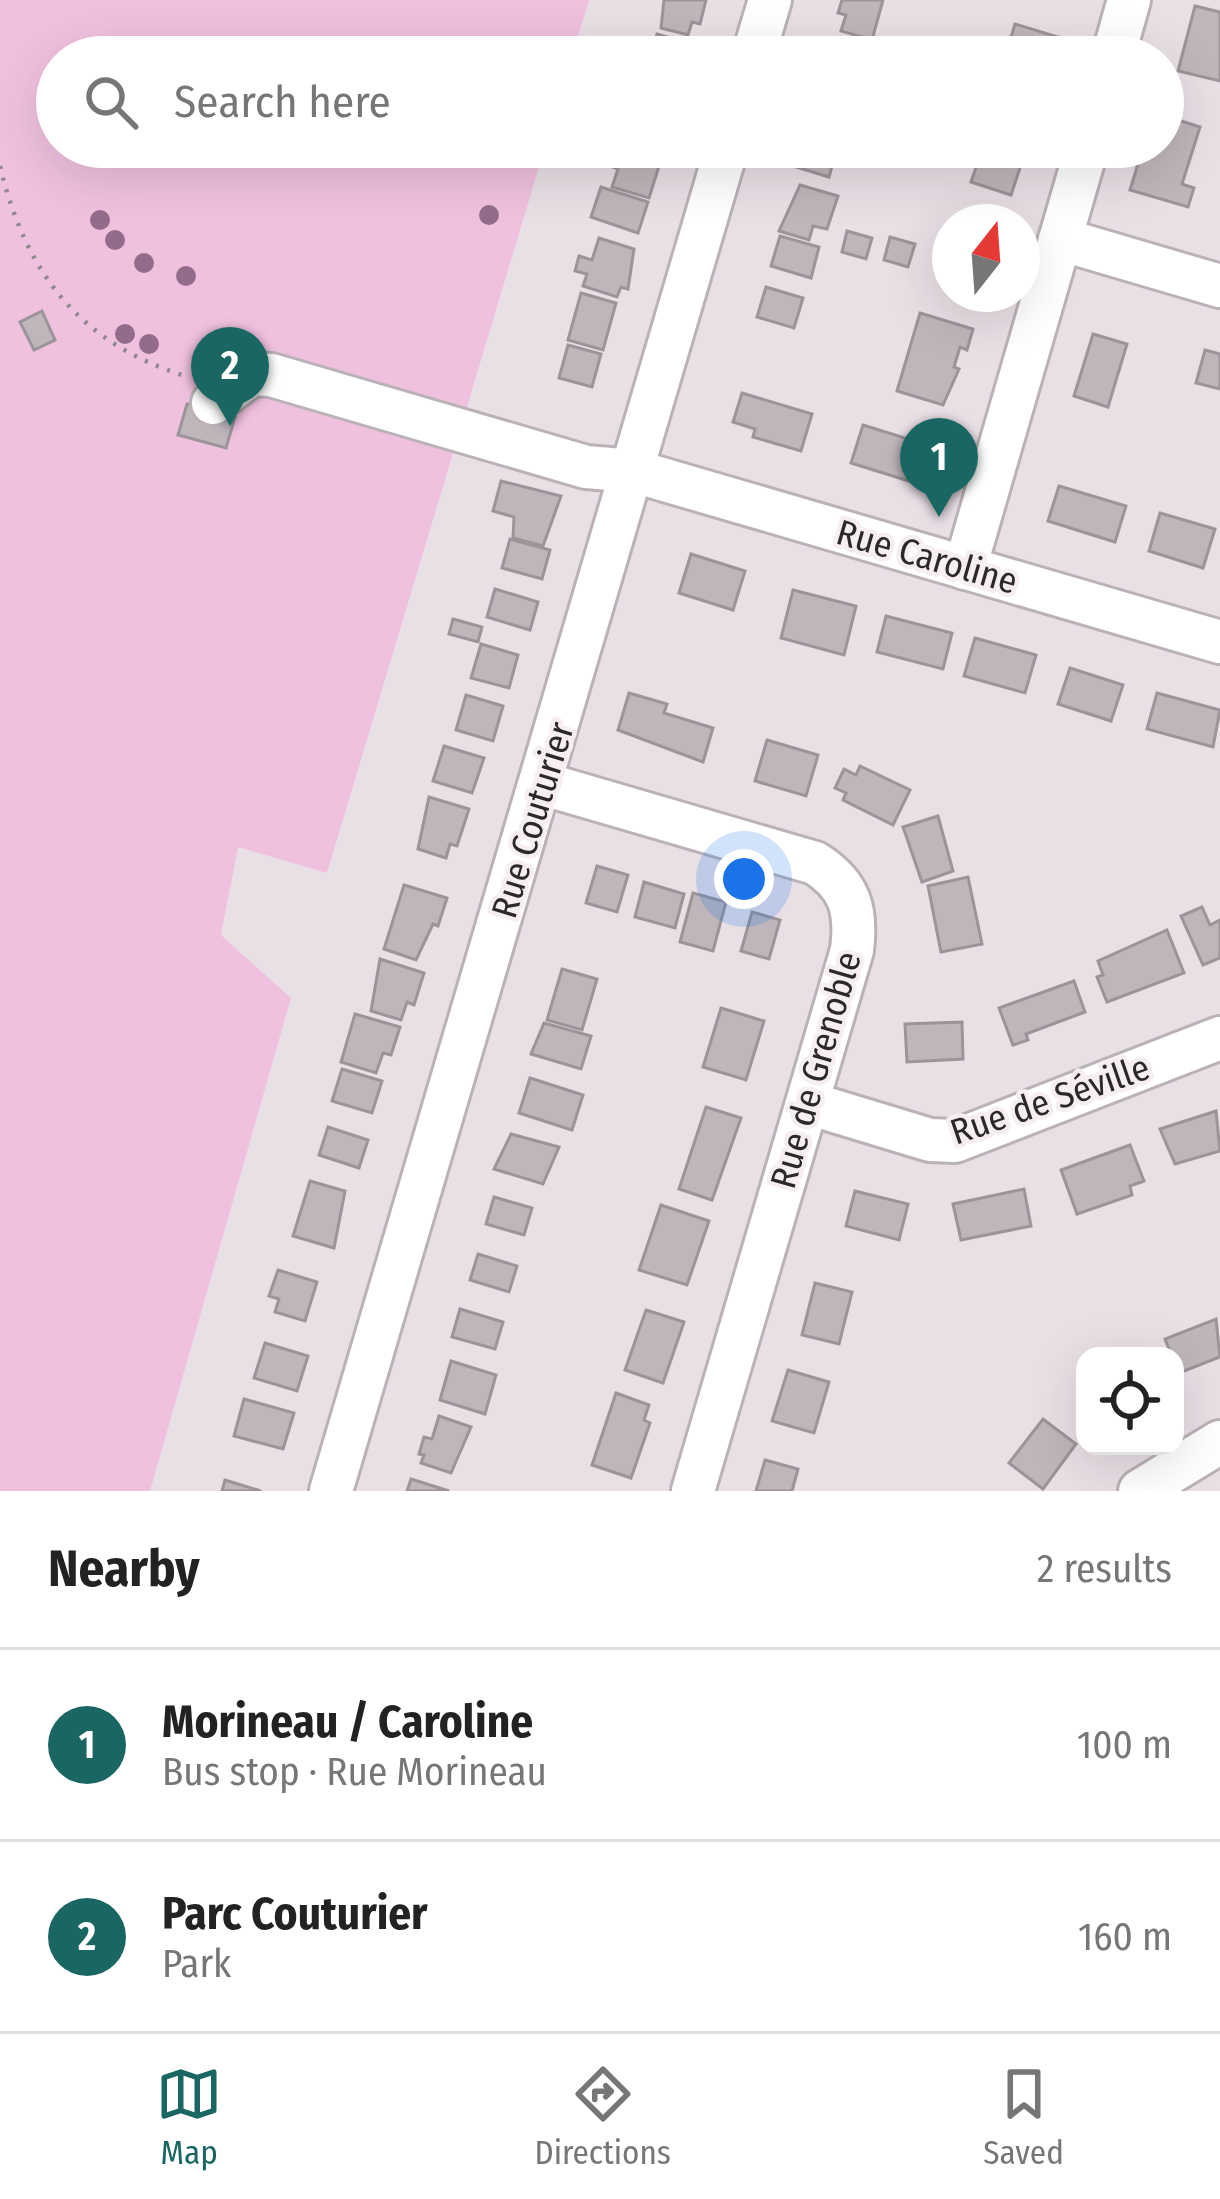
<!DOCTYPE html>
<html lang="en">
<head>
<meta charset="utf-8">
<style>
	:root { --surface:#fff; --page:#f6f6f6; --text:#222; --muted:#767676; --line:#e0e0e0; --accent:#196662 }
	body { margin:0; font-family:"Fira Sans Condensed",sans-serif; background:var(--page); color:var(--text) }
	.controls { position:absolute; right:36px; bottom:36px; display:grid; overflow:hidden; border-radius:24px; box-shadow:0 12px 48px #0002 }
	.controls button { width:108px; height:108px; display:grid; place-items:center; padding:0; border:0; border-bottom:3px solid var(--line); background:var(--surface); color:var(--text); font:60px sans-serif }
	.compass { position:absolute; left:932px; top:204px; width:108px; height:108px; border-radius:50%; background:var(--surface); box-shadow:0 12px 48px #0002; rotate:17deg }
	.you { position:absolute; left:744px; top:879px; width:42px; height:42px; margin:-30px; border:9px solid #fff; border-radius:50%; background:#1a73e8; box-shadow:0 0 0 18px #1a73e833 }
	.badge { display:grid; place-items:center; width:78px; height:78px; border-radius:50%; background:var(--accent); color:#fff; font-size:39px; font-weight:700 }
	.pin { position:absolute; translate:-50% -99px; filter:drop-shadow(0 3px 6px #0008) }
	.pin::after { content:''; position:absolute; top:63px; width:42px; height:36px; background:inherit; clip-path:polygon(0 0,100% 0,50% 100%) }
	.list { margin:0; padding:0; list-style:none }
	h2 { display:flex; justify-content:space-between; align-items:center; height:156px; margin:0; padding:0 48px; font-size:51px }
	h2 small { font-size:39px; font-weight:400; color:var(--muted) }
	.list li { display:grid; grid-template-columns:78px 1fr auto; gap:36px; align-items:center; box-sizing:border-box; height:192px; padding:0 48px; border-top:3px solid var(--line) }
	.list b { display:block; font-size:45px; white-space:nowrap }
	.list p { margin:0; font-size:39px; white-space:nowrap; color:var(--muted) }
	.list em { font-size:39px; font-style:normal; color:var(--muted) }
	.icon { flex:none; width:66px; height:66px; fill:none; stroke:currentColor; stroke-width:2; stroke-linecap:round; stroke-linejoin:round }
	.map { position:relative; flex:none; width:1220px; height:1491px; overflow:hidden }
	.search { position:absolute; background:var(--surface); box-shadow:0 12px 48px #0002; left:36px; right:36px; top:36px; height:132px; display:flex; align-items:center; gap:30px; box-sizing:border-box; padding:0 42px; border-radius:66px; color:var(--muted); font-size:45px }
	.sheet { height:540px; background:var(--surface) }
	nav { display:flex; justify-content:space-around; align-items:center; box-sizing:border-box; height:168px; border-top:3px solid var(--line); background:var(--surface); font-size:33px; color:var(--muted) }
	nav a { display:grid; justify-items:center; gap:6px }
	nav .on { color:var(--accent) }
	.map>svg:first-child { display:block }
	.green { fill:#f0c1df }
	.building { fill:#bfb6bb; stroke:#9c9499; stroke-width:3 }
	.lines { fill:none; stroke-linecap:round; stroke-linejoin:round }
	.minor-casing { stroke:#bbb2b8; stroke-width:48 }
	.path { stroke:#8e888c; stroke-width:4.5; stroke-dasharray:3 9; stroke-linecap:butt }
	.minor { stroke:#fff; stroke-width:42 }
	.tree { fill:#936c89 }
	.labels { text-anchor:middle; dominant-baseline:central; stroke-width:9; stroke-linejoin:round; paint-order:stroke }
	.street-label { font-size:36px; fill:#2b282a; stroke:#f7eef3 }
</style>
</head>
<body>
<div class="map">
<svg width="1220" height="1491" viewBox="0 0 1220 1491">
	<rect width="100%" height="100%" fill="#e9e0e6"/>
	<!-- green -->
	<path class="green" d="M0,0h589l-17,57h-515v90h488l-218,726 -89,-26 -17,88 70,63 -141,493h-150z"/>
	<!-- building -->
	<g class="building">
		<path d="M664,0h42l-6,24 -8,-2 -4,13 -27,-7z"/>
		<path d="M842,0h41l-11,40 -31,-9 5,-16 -8,-2z"/>
		<path d="M1195,6l25,6v69l-42,-10z"/>
		<path d="M1015,24l43,13 -6,20h-47z"/>
		<path d="M657,34l39,11 -3,12h-42z"/>
		<path d="M832,40l40,11 -2,6h-43z"/>
		<path d="M1163,115l37,12 -18,57 12,4 -6,19 -58,-17 13,-43h20z"/>
		<path d="M625,147h40l-16,51 -37,-11 6,-18 -8,-3 6,-17z"/>
		<path d="M801,147l13,3 37,-3 -5,16 -12,-4 -5,18 -33,-10z"/>
		<path d="M983,147h44l-16,48 -40,-13z"/>
		<path d="M800,185l38,11 -11,33 -14,-3 -4,14 -30,-9z"/>
		<path d="M601,187l47,15 -10,31 -47,-16z"/>
		<path d="M847,231l25,7 -6,21 -24,-7z"/>
		<path d="M780,236l39,11 -8,31 -40,-12z"/>
		<path d="M890,237l25,7 -7,23 -24,-7z"/>
		<path d="M599,238l35,11 -6,40 -7,-2 -4,10 -34,-11 4,-12 -12,-3 4,-15 13,4z"/>
		<path d="M766,287l37,11 -9,30 -37,-11z"/>
		<path d="M581,293l35,10 -13,47 -35,-10z"/>
		<path d="M42,311l13,29 -21,10 -14,-28z"/>
		<path d="M920,313l53,16 -6,21 -7,-3 -6,20 5,2 -16,36 -46,-14z"/>
		<path d="M1093,334l34,10 -19,63 -34,-11z"/>
		<path d="M568,345l33,9 -9,33 -33,-9z"/>
		<path d="M1205,350l15,4v35l-24,-6z"/>
		<path d="M742,393l70,21 -11,37 -48,-14 2,-8 -22,-7z"/>
		<path d="M187,404l48,13 -9,31 -48,-13z"/>
		<path d="M863,425l58,18 -12,38 -58,-18z"/>
		<path d="M501,481l60,15 -18,50 -30,-8 1,-21 -21,-6z"/>
		<path d="M1059,486l67,20 -11,36 -67,-21z"/>
		<path d="M1160,513l55,16 -12,39 -54,-17z"/>
		<path d="M510,539l40,11 -8,29 -40,-11z"/>
		<path d="M691,554l54,17 -12,39 -54,-17z"/>
		<path d="M495,589l43,13 -8,28 -43,-13z"/>
		<path d="M793,590l63,16 -12,49 -63,-17z"/>
		<path d="M886,616l66,17 -9,36 -66,-17z"/>
		<path d="M453,619l29,8 -4,15 -29,-8z"/>
		<path d="M975,638l61,17 -11,38 -61,-17z"/>
		<path d="M481,644l37,11 -9,33 -38,-10z"/>
		<path d="M1070,668l53,17 -12,36 -53,-17z"/>
		<path d="M629,693l38,11 -3,9 49,15 -10,34 -85,-32z"/>
		<path d="M1157,693l63,17 -7,37 -66,-18z"/>
		<path d="M466,695l37,11 -10,35 -37,-11z"/>
		<path d="M767,740l51,15 -12,41 -51,-15z"/>
		<path d="M444,746l40,12 -12,35 -39,-12z"/>
		<path d="M860,766l50,24 -17,35 -50,-25 3,-7 -11,-5 9,-19 12,6z"/>
		<path d="M429,797l40,12 -12,37 -7,-2 -4,14 -28,-9z"/>
		<path d="M938,816l15,55 -31,11 -19,-55z"/>
		<path d="M597,866l31,9 -11,37 -31,-9z"/>
		<path d="M968,877l14,67 -41,8 -13,-66z"/>
		<path d="M644,882l40,12 -9,34 -40,-11z"/>
		<path d="M404,885l43,13 -9,28 -5,-2 -17,36 -32,-11z"/>
		<path d="M693,893l33,9 -13,49 -33,-9z"/>
		<path d="M1202,907l8,18 10,-5v38l-17,7 -22,-49z"/>
		<path d="M752,912l28,8 -11,39 -28,-8z"/>
		<path d="M1167,930l17,43 -77,29 -10,-25 6,-2 -5,-14z"/>
		<path d="M380,959l44,14 -10,32 -7,-3 -6,18 -30,-9z"/>
		<path d="M562,969l35,10 -15,51 -35,-10z"/>
		<path d="M1074,981l11,31 -59,22 2,6 -15,5 -14,-37z"/>
		<path d="M721,1008l43,13 -18,59 -43,-13z"/>
		<path d="M355,1014l45,13 -9,28 -8,-2 -7,20 -35,-11z"/>
		<path d="M962,1022l1,37 -56,3 -2,-38z"/>
		<path d="M544,1023l47,13 -10,33 -50,-15z"/>
		<path d="M342,1069l40,12 -10,32 -40,-12z"/>
		<path d="M530,1078l53,17 -11,35 -53,-17z"/>
		<path d="M706,1107l35,11 -29,82 -33,-11z"/>
		<path d="M1216,1111l4,40 -45,13 -15,-35z"/>
		<path d="M328,1127l40,13 -9,28 -40,-13z"/>
		<path d="M511,1134l48,13 -16,37 -49,-15z"/>
		<path d="M1130,1145l14,36 -14,5 2,9 -55,19 -16,-44z"/>
		<path d="M310,1181l35,10 -11,57 -41,-12z"/>
		<path d="M1024,1189l7,37 -70,14 -8,-36z"/>
		<path d="M855,1191l53,13 -9,36 -53,-14z"/>
		<path d="M494,1197l38,11 -8,27 -38,-11z"/>
		<path d="M661,1205l48,16 -22,64 -48,-15z"/>
		<path d="M478,1254l39,12 -8,26 -39,-12z"/>
		<path d="M278,1270l39,12 -12,39 -30,-9 4,-13 -10,-3z"/>
		<path d="M815,1283l37,9 -13,52 -37,-9z"/>
		<path d="M460,1309l43,13 -8,27 -43,-12z"/>
		<path d="M646,1310l38,12 -21,61 -38,-13z"/>
		<path d="M1216,1319l4,38 -41,16 -14,-34z"/>
		<path d="M265,1343l43,13 -11,35 -43,-13z"/>
		<path d="M451,1361l45,14 -11,39 -45,-14z"/>
		<path d="M788,1370l41,12 -15,51 -42,-12z"/>
		<path d="M616,1393l33,12 -5,15 6,3 -19,55 -39,-13z"/>
		<path d="M244,1399l50,14 -11,36 -49,-13z"/>
		<path d="M439,1416l32,11 -20,46 -30,-10 3,-8 -5,-1 5,-17 8,2z"/>
		<path d="M1043,1419l33,25 -33,45 -34,-26z"/>
		<path d="M765,1460l33,9 -6,22h-36z"/>
		<path d="M411,1479l38,12h-42z"/>
		<path d="M225,1480l36,11h-39z"/>
	</g>
	<g class="lines">
		<defs>
			<g id="minor">
				<path d="M753,57l17,-57"/>
				<path d="M1113,57l16,-57"/>
				<path d="M1060,239l160,47"/>
				<path d="M213,403l39,-29 19,1 315,92 48,4 586,171"/>
				<path d="M965,568l122,-421"/>
				<path d="M544,784l271,79c35,22 42,47 37,87l-159,541"/>
				<path d="M808,1103l122,37 25,1 265,-103"/>
				<path d="M331,1491l396,-1344"/>
				<path d="M1140,1491l80,-49"/>
			</g>
		</defs>
		<!-- minor casing -->
		<use href="#minor" class="minor-casing"/>
		<!-- path -->
		<path class="path" d="M0,166c26,108 80,178 188,211"/>
		<!-- minor -->
		<use href="#minor" class="minor"/>
	</g>
	<!-- trees -->
	<g class="tree">
		<circle cx="489" cy="215" r="10"/>
		<circle cx="100" cy="220" r="10"/>
		<circle cx="115" cy="240" r="10"/>
		<circle cx="144" cy="263" r="10"/>
		<circle cx="186" cy="276" r="10"/>
		<circle cx="125" cy="334" r="10"/>
		<circle cx="149" cy="344" r="10"/>
	</g>
	<g class="labels">
		<!-- street labels -->
		<g class="street-label">
			<text transform="translate(927 557) rotate(16)">Rue Caroline</text>
			<text transform="translate(533 820) rotate(-73)">Rue Couturier</text>
			<text transform="translate(816 1070) rotate(-74)">Rue de Grenoble</text>
			<text transform="translate(1050 1100) rotate(-19)">Rue de Séville</text>
		</g>
	</g>
</svg>
<div class="controls">
<button><svg class="icon" aria-label="locate" viewBox="0 0 24 24"><circle cx="12" cy="12" r="6"/><path d="M12 2v4M12 18v4M2 12h4M18 12h4"/></svg></button>
</div>
<svg class="compass" viewBox="-18 -18 36 36"><path d="M0-13l5 13h-10z" fill="#e53935"/><path d="M0 13l5-13h-10z" fill="#767676"/></svg>
<div class="you"></div>
<div class="pin badge" style="left:939px;top:517px">1</div>
<div class="pin badge" style="left:230px;top:426px">2</div>
<div class="search"><svg class="icon" aria-label="search" viewBox="0 0 24 24"><circle cx="10" cy="10" r="6"/><path d="M15 15l6 6"/></svg>Search here</div>
</div>
<section class="sheet">
<h2>Nearby<small>2 results</small></h2>
<ul class="list">
<li><span class="badge">1</span><div><b>Morineau / Caroline</b><p>Bus stop · Rue Morineau</p></div><em>100 m</em></li>
<li><span class="badge">2</span><div><b>Parc Couturier</b><p>Park</p></div><em>160 m</em></li>
</ul>
</section>
<nav>
<a class="on"><svg class="icon" aria-label="map" viewBox="0 0 24 24"><path d="M3 6l6-2 6 2 6-2v14l-6 2-6-2-6 2zM9 4v14M15 6v14"/></svg>Map</a>
<a><svg class="icon" aria-label="directions" viewBox="0 0 24 24"><path d="M12 3l9 9-9 9-9-9zM9 14v-3h6M13 9l2 2-2 2"/></svg>Directions</a>
<a><svg class="icon" aria-label="saved" viewBox="0 0 24 24"><path d="M7 4h10v16l-5-4-5 4z"/></svg>Saved</a>
</nav>
</body>
</html>
